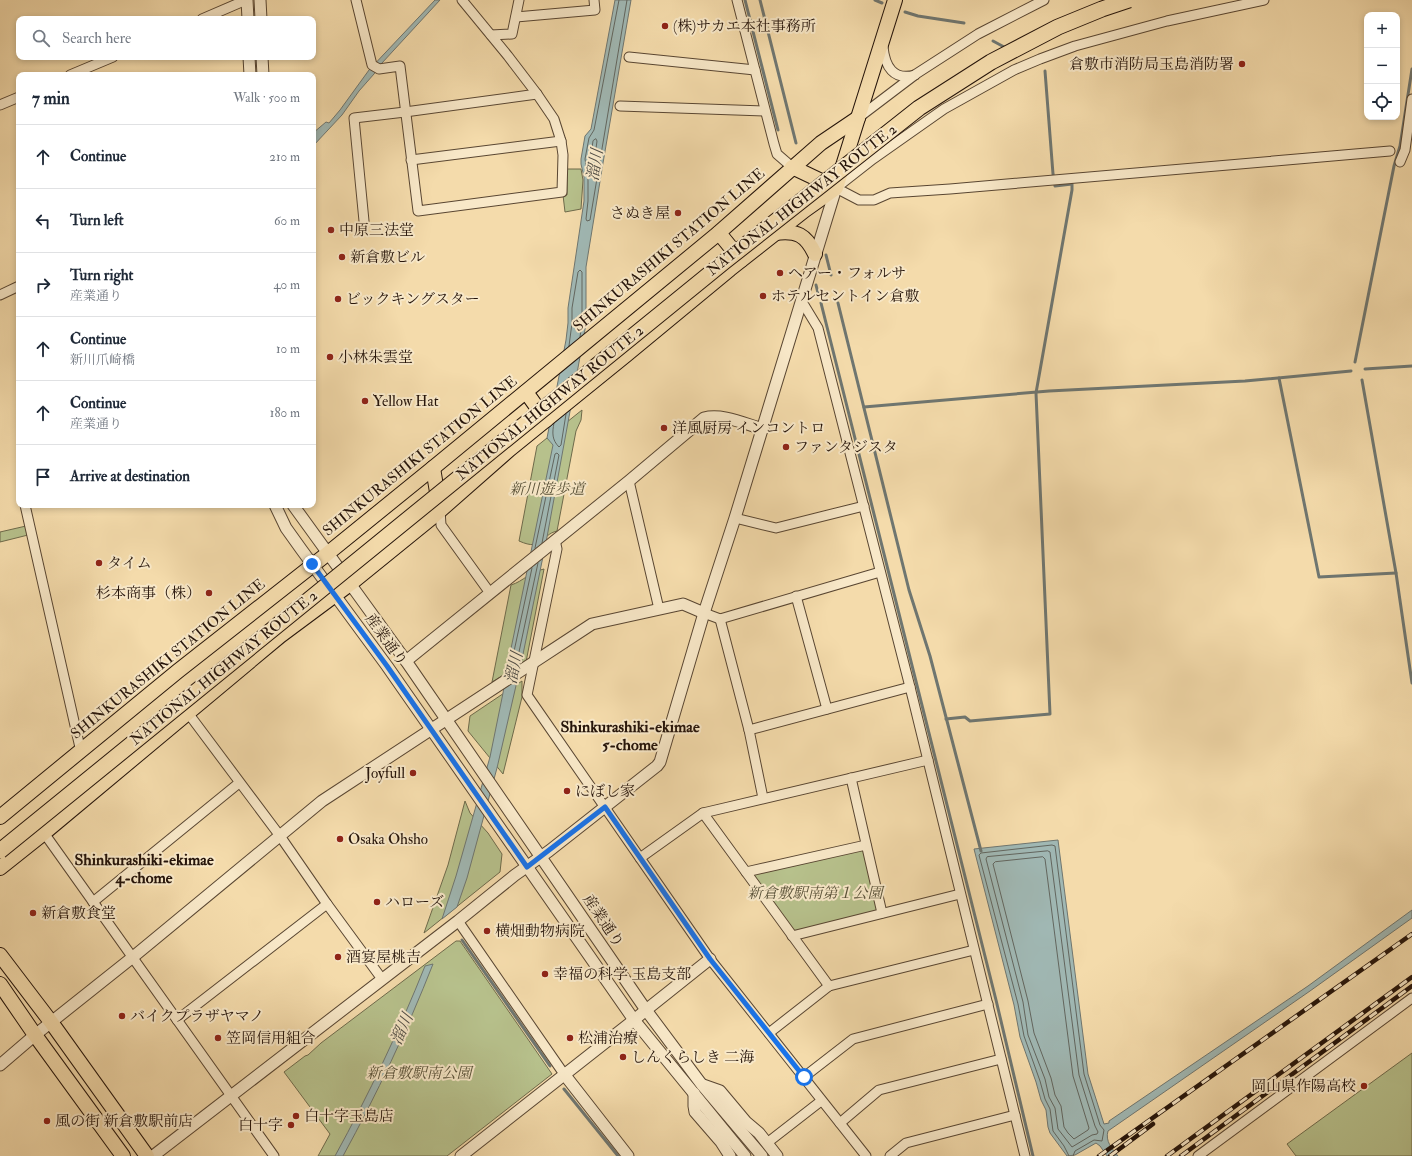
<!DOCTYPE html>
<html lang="en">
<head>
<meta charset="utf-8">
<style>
	:root { --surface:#fff; --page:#f2f2f3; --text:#1f2937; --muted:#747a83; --line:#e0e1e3 }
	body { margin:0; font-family:"IM FELL Double Pica","Noto Serif JP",serif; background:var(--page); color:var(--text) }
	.controls { position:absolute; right:12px; top:12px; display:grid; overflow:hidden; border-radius:8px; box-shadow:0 2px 6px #0003 }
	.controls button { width:36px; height:36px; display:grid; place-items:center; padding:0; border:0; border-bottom:1px solid var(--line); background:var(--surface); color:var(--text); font:20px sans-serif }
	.stop { position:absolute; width:12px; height:12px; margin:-9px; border:3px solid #1a73e8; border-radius:50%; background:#fff }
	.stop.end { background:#1a73e8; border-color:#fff; box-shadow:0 1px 4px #0008 }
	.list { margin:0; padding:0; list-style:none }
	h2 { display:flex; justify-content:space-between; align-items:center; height:52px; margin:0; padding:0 16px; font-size:17px }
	h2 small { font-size:13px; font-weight:400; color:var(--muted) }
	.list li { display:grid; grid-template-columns:26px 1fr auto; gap:12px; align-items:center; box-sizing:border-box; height:64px; padding:0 16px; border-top:1px solid var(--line) }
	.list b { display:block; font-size:15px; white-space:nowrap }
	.list p { margin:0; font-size:13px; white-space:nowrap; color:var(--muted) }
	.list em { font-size:13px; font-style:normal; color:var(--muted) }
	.icon { flex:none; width:22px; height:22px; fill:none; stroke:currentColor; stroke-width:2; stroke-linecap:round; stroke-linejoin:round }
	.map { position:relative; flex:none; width:1412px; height:1156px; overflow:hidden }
	.search { position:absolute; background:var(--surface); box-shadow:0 2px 6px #0003; left:16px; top:16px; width:300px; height:44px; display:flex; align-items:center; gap:10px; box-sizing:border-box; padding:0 14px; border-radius:8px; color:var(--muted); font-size:15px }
	.panel { position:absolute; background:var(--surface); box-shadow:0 2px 6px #0003; left:16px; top:72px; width:300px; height:436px; border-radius:8px }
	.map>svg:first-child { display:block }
	.green { fill:#b7c18c; stroke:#6e6a4b }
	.water { fill:#a0b8b4; stroke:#6f7670 }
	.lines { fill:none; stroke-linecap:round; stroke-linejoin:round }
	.shore { stroke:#62665f; stroke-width:1 }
	.stream { stroke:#6f7670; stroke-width:3 }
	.minor-casing { stroke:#594632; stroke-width:11 }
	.tertiary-casing { stroke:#594632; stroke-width:13 }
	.primary-casing { stroke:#25140a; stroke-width:16 }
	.minor { stroke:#f8e8c8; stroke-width:9 }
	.tertiary { stroke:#f8e8c8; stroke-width:11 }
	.primary { stroke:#f4dbab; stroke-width:14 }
	.rail-casing { stroke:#25140a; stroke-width:4.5 }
	.rail { stroke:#f8e8c8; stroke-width:3; stroke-dasharray:9; stroke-linecap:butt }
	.trunk-bridge-casing { stroke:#25140a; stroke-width:17; stroke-linecap:butt }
	.trunk-bridge { stroke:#f4dbab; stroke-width:15 }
	.route { stroke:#1a73e8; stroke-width:5 }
	.poi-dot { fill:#8f2418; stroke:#f8e8c8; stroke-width:1.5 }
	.labels { text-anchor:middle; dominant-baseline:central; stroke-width:4; stroke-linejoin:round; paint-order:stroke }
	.poi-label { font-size:15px; fill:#25140a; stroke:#f8e8c8; text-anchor:start }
	.street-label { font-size:15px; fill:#25140a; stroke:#f8e8c8 }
	.park-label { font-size:15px; font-style:italic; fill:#585138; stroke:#f8e8c8 }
	.water-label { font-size:16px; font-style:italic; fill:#504d46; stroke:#f8e8c8 }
	.neighbourhood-label { font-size:16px; font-weight:bold; fill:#25140a; stroke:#f8e8c8 }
</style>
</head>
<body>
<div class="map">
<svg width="1412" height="1156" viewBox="0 0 1412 1156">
	<rect width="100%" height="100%" fill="#f4dbab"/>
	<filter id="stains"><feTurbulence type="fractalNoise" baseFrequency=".005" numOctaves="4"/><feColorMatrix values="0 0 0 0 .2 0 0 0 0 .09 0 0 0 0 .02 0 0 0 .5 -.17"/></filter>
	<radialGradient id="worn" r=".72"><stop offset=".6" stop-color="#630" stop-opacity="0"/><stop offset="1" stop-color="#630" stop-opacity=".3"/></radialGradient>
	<!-- green -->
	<g class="green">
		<path d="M567,169h14l2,11 -2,29 -16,3 -2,-17h4z"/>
		<path d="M582,410l-1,10 -5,11 -19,100c-17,4 -13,21 -38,10l18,-95z"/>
		<path d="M26,526l2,9 -28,7v-10z"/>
		<path d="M544,569l-18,93 -34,20 19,-97c13,-4 18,-13 33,-16z"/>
		<path d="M522,681v16l-19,77 -35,-43 2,-15z"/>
		<path d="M465,801l5,12 18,20 14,21 -2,18 -76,61 24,-68z"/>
		<path d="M865,849l14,62 -84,21 -43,-58z"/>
		<path d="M456,941h4l92,133 -105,82h-129l12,-22 -46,-62 21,-16 3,-1 13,-12z"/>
		<path d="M1412,1053v103h-116l-9,-12z"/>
	</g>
	<!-- water -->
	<g class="water">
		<path d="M435,0h5l-58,63 -8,11 -15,17 -17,24 -29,31v-13l13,-11 3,1 11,-13 29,-40z"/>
		<path d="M615,0h16l-28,163 -17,104v57l-39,213 -26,127 -24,104 -30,110 -10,29 -15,12 14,-43 34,-119 13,-64 4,-25 46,-223 -6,-7 19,-98 2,-17v-15l16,-107v-24l-3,-13v-5l4,-23 6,-7z"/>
		<path d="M1058,840l30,234 16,50 5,-1v-2l199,-135 104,-76v8l-102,73 -202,140c-3,10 4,18 10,25h-11l-7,-10 -4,-3 -21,12 -8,1 -17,-23 -2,-6 -2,-17 -5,-10 -5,-18 -16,-45 -6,-32 -40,-156z"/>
		<path d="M433,964c-26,66 -56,130 -90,192h-8c34,-62 64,-125 90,-190z"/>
	</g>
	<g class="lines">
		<!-- shore -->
		<g class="shore">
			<path d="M619,0l-25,130 -5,8 -4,21 3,18v24l-2,18 1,2 3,-1 37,-220"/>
			<path d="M596,139l1,2 -2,15 -3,1 -1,-2 2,-14z"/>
			<path d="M569,346l3,-23v-15l6,-36 2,-2 2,2v51l-2,14"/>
			<path d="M554,423c-2,10 -2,17 5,24l2,-2 5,-31"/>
			<path d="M535,548l20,-94 2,-1 2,2 -17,88"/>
			<path d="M516,666l22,-103"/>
			<path d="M510,670l22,-102"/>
			<path d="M1048,851l2,1 29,223 16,51 3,6 -1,2 -5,1 -20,12 -14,-18 -3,-21 -6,-11 -4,-18 -17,-44 -5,-33 -37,-143 1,-2z"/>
			<path d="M1043,857l2,2 28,217 16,52 -1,2 -14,9 -6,-6 -4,-6 -3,-21 -6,-11 -4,-17 -17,-45 -6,-32 -35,-137 2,-2z"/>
			<path d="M1069,1156l-5,-10 -11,-15 -3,-22 -5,-10 -5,-18 -16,-45 -6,-32 -39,-149 2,-2 71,-8 3,1 29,228 16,51 4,5 -2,11 -8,-1 -19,11 -2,5"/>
		</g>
		<!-- stream -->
		<g class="stream">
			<path d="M745,0l33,130"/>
			<path d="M760,0l36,143"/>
			<path d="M875,0l7,3"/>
			<path d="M905,12l13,4 46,7"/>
			<path d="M993,41l13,7"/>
			<path d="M826,255l5,20"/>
			<path d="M816,285l2,8"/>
			<path d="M821,303l175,697 37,156"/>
			<path d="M838,303l71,287 21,66 51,195"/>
			<path d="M1355,362l39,-196 6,-20 12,-77"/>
			<path d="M1365,369l47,-3"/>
			<path d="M1279,378l40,199 77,-4"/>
			<path d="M1362,380l34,193 16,110"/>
			<path d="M864,407l185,-16 196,-10 106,-10"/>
			<path d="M946,719l19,-2 5,4 80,-7 -14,-321 36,-203v-6l-17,2 -2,-12 -8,-103"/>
			<path d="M462,940l88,126"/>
			<path d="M564,1089l54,67"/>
		</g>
		<defs>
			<g id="minor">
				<path d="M356,0l16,65 7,4 21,-3 18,145 144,-19 1,-37 -2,-14"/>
				<path d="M737,0l37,144 3,10 15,13"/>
				<path d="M1264,0l-97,21 -92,25 -35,13 -26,11 -70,39 -71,50 -37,29 23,12h15l16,-7 60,-4 440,-38"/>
				<path d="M516,17l79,-7 -1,-10"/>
				<path d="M202,19l44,-19"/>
				<path d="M491,35l21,-1 7,-34"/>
				<path d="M883,47c2,19 10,34 32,28"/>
				<path d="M629,57l126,13"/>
				<path d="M70,75l43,-18"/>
				<path d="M0,105l19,-8"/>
				<path d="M620,106l145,5"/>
				<path d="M858,118l58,-44 62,-40 66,-34"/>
				<path d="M411,160l150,-19 -7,-22 -17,-25 -29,-38 -46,-56"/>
				<path d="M1400,162l5,-12 7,-51"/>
				<path d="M364,221l-10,-103 51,-6 132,-18"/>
				<path d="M0,295l19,-9"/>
				<path d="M801,300l17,28 92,359 115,469"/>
				<path d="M629,481l30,128"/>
				<path d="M25,505l56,247"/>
				<path d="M440,510l1,15 49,68"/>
				<path d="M735,518l41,10 88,-22"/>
				<path d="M555,540l2,9 -30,146 183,264 156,197"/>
				<path d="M796,596l31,113"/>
				<path d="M704,613l16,6 160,-47"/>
				<path d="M720,619l29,111 14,68"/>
				<path d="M188,713l92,123 47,68 55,75"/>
				<path d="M749,730l161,-43"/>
				<path d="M851,778l31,135"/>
				<path d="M703,813l126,173"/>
				<path d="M44,833l230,323"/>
				<path d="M640,858l63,-45 225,-53"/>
				<path d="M746,872l120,-27"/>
				<path d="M93,902l146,-119"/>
				<path d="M458,921l106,153"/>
				<path d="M792,936l168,-42"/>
				<path d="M177,1020l150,-116"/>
				<path d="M769,1033l60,-47 145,-36"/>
				<path d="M804,1077l49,-38 135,-35"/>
				<path d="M840,1123l39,-33 122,-31"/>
				<path d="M767,1143l54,-42"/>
				<path d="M890,1156l16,-13 109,-28"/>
				<path d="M1198,1156l214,-158"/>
			</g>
			<g id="tertiary">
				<path d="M247,0l1,19"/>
				<path d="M260,0l1,19"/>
				<path d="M249,57l1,18"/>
				<path d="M262,57l1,18"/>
				<path d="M275,505l11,23 15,21 86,117 247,354 111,136"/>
				<path d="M293,505l113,156 240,349 56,75 60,71"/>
				<path d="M406,661l223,-180 75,-63c18,-5 41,6 59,11"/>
				<path d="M0,1065l35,-30 98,-78 189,-156 270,-177 91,-20 21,9"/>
				<path d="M564,1074l64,82"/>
				<path d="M703,1085l17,6 26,31 13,11 18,23"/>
				<path d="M694,1093v13l1,6 26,30 9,14"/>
				<path d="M153,1156l305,-235 57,-46 34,-24 108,-85 3,-4 44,-149 31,-95 101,-330"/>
				<path d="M461,1156l173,-136 12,-10 64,-51"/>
			</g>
			<g id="primary">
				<path d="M792,167l42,20"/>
				<path d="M719,233l22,27"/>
				<path d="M775,233c22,-3 31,2 40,21"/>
				<path d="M526,392l20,28"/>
				<path d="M433,468l6,36"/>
				<path d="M0,817l178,-146 149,-117 106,-86 282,-232 106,-93 37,-25"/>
				<path d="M0,868l44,-35 236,-197 70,-52 85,-69 75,-66 116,-94 104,-86 75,-59 31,-22 59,-188"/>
				<path d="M0,955l51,67 96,134"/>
				<path d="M0,984l35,51 88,121"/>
			</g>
		</defs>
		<!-- minor casing -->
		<use href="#minor" class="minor-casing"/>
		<!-- tertiary casing -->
		<use href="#tertiary" class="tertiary-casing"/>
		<!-- primary casing -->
		<use href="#primary" class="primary-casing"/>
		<!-- minor -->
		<use href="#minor" class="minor"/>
		<!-- tertiary -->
		<use href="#tertiary" class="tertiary"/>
		<!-- primary -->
		<use href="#primary" class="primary"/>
		<defs>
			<g id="rail">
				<path d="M1099,1156l313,-222"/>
				<path d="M1110,1156l43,-32"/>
				<path d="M1167,1156l245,-179"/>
				<path d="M1181,1156l231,-170"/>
			</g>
		</defs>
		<!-- rail casing -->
		<use href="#rail" class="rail-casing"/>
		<!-- rail -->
		<use href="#rail" class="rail"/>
		<defs>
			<path id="trunk-bridge" d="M0,851l724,-589 195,-154 72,-46 67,-35 44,-18 27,-9"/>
		</defs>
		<!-- trunk-bridge casing -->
		<use href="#trunk-bridge" class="trunk-bridge-casing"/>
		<!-- trunk-bridge -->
		<use href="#trunk-bridge" class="trunk-bridge"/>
	</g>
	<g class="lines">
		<!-- route -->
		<path class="route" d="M312,564l75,102 140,201 78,-60 105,152 94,118"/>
	</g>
	<!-- markers -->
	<g class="poi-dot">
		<circle cx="665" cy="26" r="4"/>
		<circle cx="1242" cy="64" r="4"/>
		<circle cx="678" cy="213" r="4"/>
		<circle cx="331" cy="230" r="4"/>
		<circle cx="342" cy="257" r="4"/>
		<circle cx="780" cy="273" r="4"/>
		<circle cx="763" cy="296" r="4"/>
		<circle cx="338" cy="299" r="4"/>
		<circle cx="330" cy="357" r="4"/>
		<circle cx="365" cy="401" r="4"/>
		<circle cx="664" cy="428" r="4"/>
		<circle cx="786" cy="447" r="4"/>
		<circle cx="99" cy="563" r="4"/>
		<circle cx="209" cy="593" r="4"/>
		<circle cx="413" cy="773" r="4"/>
		<circle cx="567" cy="791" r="4"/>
		<circle cx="340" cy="839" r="4"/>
		<circle cx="377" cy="902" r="4"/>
		<circle cx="33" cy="913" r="4"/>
		<circle cx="487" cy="931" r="4"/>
		<circle cx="338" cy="957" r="4"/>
		<circle cx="545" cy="974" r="4"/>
		<circle cx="122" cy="1016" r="4"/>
		<circle cx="218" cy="1038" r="4"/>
		<circle cx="570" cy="1038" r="4"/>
		<circle cx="623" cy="1057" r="4"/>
		<circle cx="1364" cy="1086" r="4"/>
		<circle cx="296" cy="1116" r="4"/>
		<circle cx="47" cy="1121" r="4"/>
		<circle cx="291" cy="1125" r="4"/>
	</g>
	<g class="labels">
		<!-- poi labels -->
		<g class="poi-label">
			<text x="673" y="26">(株)サカエ本社事務所</text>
			<text x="1234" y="64" text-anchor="end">倉敷市消防局玉島消防署</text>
			<text x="670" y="213" text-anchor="end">さぬき屋</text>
			<text x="339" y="230">中原三法堂</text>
			<text x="350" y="257">新倉敷ビル</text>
			<text x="788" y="273">ヘアー・フォルサ</text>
			<text x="771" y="296">ホテルセントイン倉敷</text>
			<text x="346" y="299">ビックキングスター</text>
			<text x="338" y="357">小林朱雲堂</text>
			<text x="373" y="401">Yellow Hat</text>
			<text x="672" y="428">洋風厨房 インコントロ</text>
			<text x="794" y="447">ファンタジスタ</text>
			<text x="107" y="563">タイム</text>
			<text x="201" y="593" text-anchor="end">杉本商事（株）</text>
			<text x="405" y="773" text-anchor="end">Joyfull</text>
			<text x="575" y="791">にぼし家</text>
			<text x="348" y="839">Osaka Ohsho</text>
			<text x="385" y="902">ハローズ</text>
			<text x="41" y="913">新倉敷食堂</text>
			<text x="495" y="931">横畑動物病院</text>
			<text x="346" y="957">酒宴屋桃吉</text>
			<text x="553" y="974">幸福の科学 玉島支部</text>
			<text x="130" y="1016">バイクプラザヤマノ</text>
			<text x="226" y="1038">笠岡信用組合</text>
			<text x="578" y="1038">松浦治療</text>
			<text x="631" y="1057">しんくらしき 二海</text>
			<text x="1356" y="1086" text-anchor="end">岡山県作陽高校</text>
			<text x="304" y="1116">白十字玉島店</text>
			<text x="55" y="1121">風の街 新倉敷駅前店</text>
			<text x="283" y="1125" text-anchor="end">白十字</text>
		</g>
		<!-- street labels -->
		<g class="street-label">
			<text transform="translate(802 200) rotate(-38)">NATIONAL HIGHWAY ROUTE 2</text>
			<text transform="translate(669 250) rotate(-40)">SHINKURASHIKI STATION LINE</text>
			<text transform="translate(550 403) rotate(-39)">NATIONAL HIGHWAY ROUTE 2</text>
			<text transform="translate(420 456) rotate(-39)">SHINKURASHIKI STATION LINE</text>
			<text transform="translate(386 640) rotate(54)">産業通り</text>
			<text transform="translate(168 659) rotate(-39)">SHINKURASHIKI STATION LINE</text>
			<text transform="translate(224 668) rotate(-39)">NATIONAL HIGHWAY ROUTE 2</text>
			<text transform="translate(603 921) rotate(56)">産業通り</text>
		</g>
		<!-- park labels -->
		<g class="park-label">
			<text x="547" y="489">新川遊歩道</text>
			<text x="815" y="893">新倉敷駅南第１公園</text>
			<text x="419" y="1073">新倉敷駅南公園</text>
		</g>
		<!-- water labels -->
		<g class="water-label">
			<text transform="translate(595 165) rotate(-81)">溜川</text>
			<text transform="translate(514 668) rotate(-78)">溜川</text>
			<text transform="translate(402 1029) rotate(-66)">溜川</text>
		</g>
		<!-- neighbourhood labels -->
		<g class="neighbourhood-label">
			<text x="630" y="727">Shinkurashiki-ekimae<tspan x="630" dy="18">5-chome</tspan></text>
			<text x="144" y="860">Shinkurashiki-ekimae<tspan x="144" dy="18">4-chome</tspan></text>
		</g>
	</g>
	<rect width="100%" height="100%" filter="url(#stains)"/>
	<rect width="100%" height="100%" fill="url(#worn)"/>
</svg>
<div class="controls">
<button>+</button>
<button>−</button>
<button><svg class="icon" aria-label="locate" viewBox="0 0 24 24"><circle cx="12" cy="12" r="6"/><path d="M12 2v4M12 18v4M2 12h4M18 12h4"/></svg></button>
</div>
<div class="stop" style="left:804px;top:1077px"></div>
<div class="stop end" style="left:312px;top:564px"></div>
<div class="search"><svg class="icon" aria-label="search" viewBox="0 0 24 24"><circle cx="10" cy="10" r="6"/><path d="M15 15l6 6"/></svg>Search here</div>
<section class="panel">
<h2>7 min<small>Walk · 500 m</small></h2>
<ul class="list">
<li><svg class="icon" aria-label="ahead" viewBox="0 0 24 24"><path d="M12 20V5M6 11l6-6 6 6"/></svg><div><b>Continue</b></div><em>210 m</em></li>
<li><svg class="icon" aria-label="left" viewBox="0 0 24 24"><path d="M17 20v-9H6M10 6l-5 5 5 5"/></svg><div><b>Turn left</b></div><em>60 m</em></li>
<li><svg class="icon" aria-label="right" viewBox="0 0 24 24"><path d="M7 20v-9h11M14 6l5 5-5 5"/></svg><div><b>Turn right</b><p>産業通り</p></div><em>40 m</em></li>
<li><svg class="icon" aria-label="ahead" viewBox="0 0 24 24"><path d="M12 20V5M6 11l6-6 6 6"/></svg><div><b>Continue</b><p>新川爪崎橋</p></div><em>10 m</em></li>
<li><svg class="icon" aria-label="ahead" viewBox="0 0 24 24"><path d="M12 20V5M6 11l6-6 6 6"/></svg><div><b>Continue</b><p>産業通り</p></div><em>180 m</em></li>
<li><svg class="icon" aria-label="arrive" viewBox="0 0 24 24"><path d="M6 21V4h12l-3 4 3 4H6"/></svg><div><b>Arrive at destination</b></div></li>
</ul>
</section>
</div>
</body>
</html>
